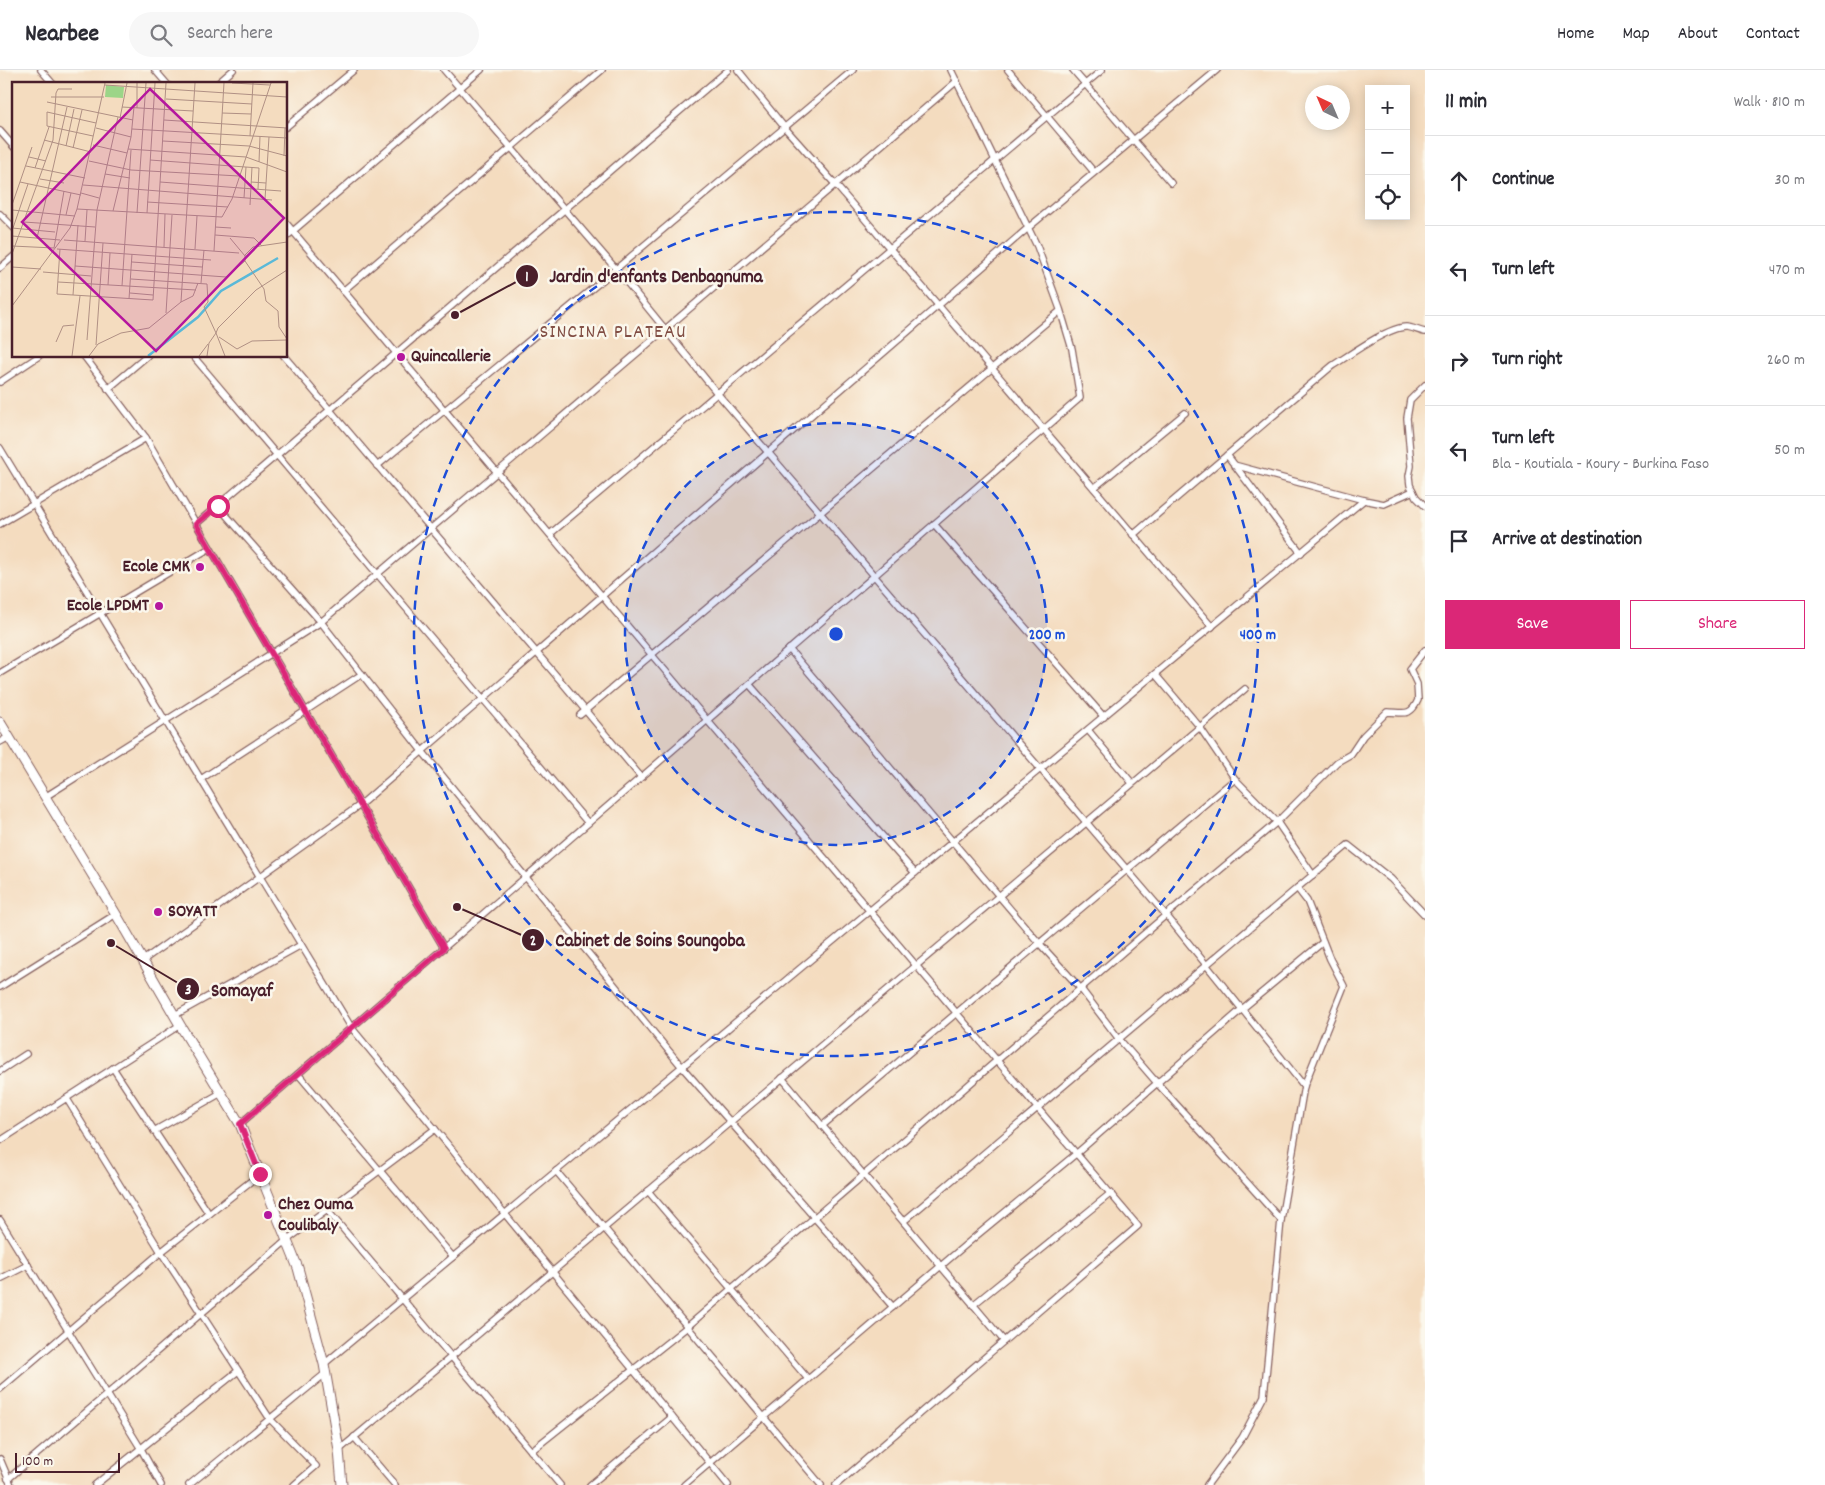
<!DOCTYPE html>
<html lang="en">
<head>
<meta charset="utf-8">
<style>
	:root { --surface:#fff; --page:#f7f7f7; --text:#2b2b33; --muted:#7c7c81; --line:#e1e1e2; --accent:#db2777 }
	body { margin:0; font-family:Dekko,sans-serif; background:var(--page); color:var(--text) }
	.controls { position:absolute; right:15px; top:15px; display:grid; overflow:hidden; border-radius:0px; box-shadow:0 2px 12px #0003 }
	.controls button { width:45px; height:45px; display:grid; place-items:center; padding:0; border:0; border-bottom:1px solid var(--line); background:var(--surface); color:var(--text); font:25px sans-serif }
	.compass { position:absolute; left:1305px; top:15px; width:45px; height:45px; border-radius:50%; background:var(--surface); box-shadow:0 2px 12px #0003; rotate:316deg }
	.scale { position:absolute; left:15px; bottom:12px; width:105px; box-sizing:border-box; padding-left:5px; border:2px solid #4a1f2b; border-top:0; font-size:14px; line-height:18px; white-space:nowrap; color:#4a1f2b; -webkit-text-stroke:4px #fbf7ec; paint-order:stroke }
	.stop { position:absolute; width:15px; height:15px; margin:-11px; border:4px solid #db2777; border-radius:50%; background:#fff }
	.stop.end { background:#db2777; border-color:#fff; box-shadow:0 1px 5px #0008 }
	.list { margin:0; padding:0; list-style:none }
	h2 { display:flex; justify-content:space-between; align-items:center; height:65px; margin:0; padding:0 20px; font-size:21px }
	h2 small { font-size:16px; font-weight:400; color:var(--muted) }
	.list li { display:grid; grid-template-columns:32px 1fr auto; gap:15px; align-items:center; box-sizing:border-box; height:90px; padding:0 20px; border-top:1px solid var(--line) }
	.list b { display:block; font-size:19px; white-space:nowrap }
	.list p { margin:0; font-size:16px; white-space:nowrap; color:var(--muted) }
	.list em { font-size:16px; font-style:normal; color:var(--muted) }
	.actions { display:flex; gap:10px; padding:15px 20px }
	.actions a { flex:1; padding:11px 0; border:1px solid var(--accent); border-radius:0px; text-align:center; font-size:18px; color:var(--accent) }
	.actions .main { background:var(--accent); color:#fff }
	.icon { flex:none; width:28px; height:28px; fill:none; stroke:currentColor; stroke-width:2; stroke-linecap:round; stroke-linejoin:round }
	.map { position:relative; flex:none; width:1425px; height:1415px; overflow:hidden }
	header { display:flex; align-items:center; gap:30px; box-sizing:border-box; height:70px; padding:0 25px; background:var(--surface); border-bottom:1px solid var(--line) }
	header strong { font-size:24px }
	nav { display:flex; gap:28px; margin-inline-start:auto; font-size:18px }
	.search { width:350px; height:45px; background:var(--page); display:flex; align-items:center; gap:12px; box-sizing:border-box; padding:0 18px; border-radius:28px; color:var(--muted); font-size:19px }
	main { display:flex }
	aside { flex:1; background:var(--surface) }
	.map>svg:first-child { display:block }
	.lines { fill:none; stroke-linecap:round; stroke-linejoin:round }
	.street-casing { stroke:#86615f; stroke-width:8 }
	.primary-casing { stroke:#86615f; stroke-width:11 }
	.street { stroke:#fff; stroke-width:5.5 }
	.primary { stroke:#fff; stroke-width:9 }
	.route { stroke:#db2777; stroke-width:6 }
	.ring { fill:none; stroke:#1d4ed8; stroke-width:2.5; stroke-dasharray:9 6 }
	.poi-dot { fill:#b5179e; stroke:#fbf7ec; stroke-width:2 }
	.labels { text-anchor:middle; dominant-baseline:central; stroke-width:5; stroke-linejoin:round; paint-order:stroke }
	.poi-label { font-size:18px; font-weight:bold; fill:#4a1f2b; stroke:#fbf7ec; text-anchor:start }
	.quarter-label { font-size:20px; letter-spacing:1px; fill:#824f45; stroke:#fbf7ec }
	.inset-river { fill:none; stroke:#5ab9d8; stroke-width:2.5 }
	.inset-road { fill:none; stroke:#b09084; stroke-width:1 }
	.view { fill:#b5179e; fill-opacity:0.15; stroke:#b5179e; stroke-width:2.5 }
	.inset-edge { fill:none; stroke:#4a1f2b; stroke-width:2.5 }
	.centre { fill:#1d4ed8; stroke:#fbf7ec; stroke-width:2.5 }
	.ring-label { font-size:15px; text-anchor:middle; font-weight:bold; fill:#1d4ed8; stroke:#fbf7ec; stroke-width:5; stroke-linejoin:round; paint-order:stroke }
	.leader { fill:none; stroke:#4a1f2b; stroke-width:2 }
	.callout-dot { fill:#4a1f2b; stroke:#fbf7ec; stroke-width:2 }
	.mark-label { font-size:15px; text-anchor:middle; font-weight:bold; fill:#fff }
	.callout-label { font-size:19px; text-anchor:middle; font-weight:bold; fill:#4a1f2b; stroke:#fbf7ec; stroke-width:5; stroke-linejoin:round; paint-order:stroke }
</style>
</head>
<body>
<header>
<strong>Nearbee</strong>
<div class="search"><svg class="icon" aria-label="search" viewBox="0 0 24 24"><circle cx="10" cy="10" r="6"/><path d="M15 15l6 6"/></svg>Search here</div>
<nav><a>Home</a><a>Map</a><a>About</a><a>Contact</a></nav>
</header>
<main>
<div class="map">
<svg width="1425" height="1415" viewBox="0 0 1425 1415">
	<rect width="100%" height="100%" fill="#fbf7ec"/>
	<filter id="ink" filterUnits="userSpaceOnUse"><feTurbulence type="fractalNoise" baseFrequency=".02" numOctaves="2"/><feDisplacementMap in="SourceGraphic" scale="10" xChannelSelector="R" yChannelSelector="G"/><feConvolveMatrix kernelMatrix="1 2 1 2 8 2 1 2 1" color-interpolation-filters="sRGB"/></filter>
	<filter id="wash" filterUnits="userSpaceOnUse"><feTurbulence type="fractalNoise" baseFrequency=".0096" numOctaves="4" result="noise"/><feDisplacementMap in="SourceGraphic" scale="20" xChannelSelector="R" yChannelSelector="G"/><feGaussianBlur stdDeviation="1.12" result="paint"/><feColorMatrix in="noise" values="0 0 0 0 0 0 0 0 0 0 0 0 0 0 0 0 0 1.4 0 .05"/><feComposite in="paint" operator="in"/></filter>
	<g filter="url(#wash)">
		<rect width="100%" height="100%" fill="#f4dcbf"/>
	</g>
	<g filter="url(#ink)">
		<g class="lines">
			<defs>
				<g id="street">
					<path d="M41,0l12,14"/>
					<path d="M155,0l12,14"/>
					<path d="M444,0l172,199 101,124 449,522 138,171"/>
					<path d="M738,0l47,58 50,56 377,443"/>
					<path d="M1008,0l86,102"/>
					<path d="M1073,0l98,113"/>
					<path d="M217,14l16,-14"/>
					<path d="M286,57l68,-57"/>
					<path d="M0,61l14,16"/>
					<path d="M0,144l14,14"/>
					<path d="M286,153l421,497 431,506 -302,259"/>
					<path d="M286,167l195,-167"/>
					<path d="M0,198l14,-12"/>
					<path d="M343,221l259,-221"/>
					<path d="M84,286l62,82 298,510"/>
					<path d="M193,286l395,467"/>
					<path d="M284,286l281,330 76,91"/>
					<path d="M0,312l39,-26"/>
					<path d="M1425,315l-15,15 -3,18 4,48 -2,10 1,9 6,12 9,9"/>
					<path d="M108,319l39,-33"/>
					<path d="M0,378l351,579 377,458"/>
					<path d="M1227,385l74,98"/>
					<path d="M1234,395l130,35 20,4 29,-13"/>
					<path d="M377,396l239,-197 237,-199"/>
					<path d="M1094,418l91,-75"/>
					<path d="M218,436l103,116 101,129 260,316 211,240"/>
					<path d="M0,454l146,-86"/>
					<path d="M196,454l532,-454"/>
					<path d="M934,454l170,193"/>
					<path d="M550,464l552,-464"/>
					<path d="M1133,465l199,-169c16,-10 56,-39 74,-39 6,0 13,4 19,5"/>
					<path d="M789,579l250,294 42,46 38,50 38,44 124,137"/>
					<path d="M0,603l210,-125"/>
					<path d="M1155,604l44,52 36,53 42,43 36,53"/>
					<path d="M749,614l166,189"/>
					<path d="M580,645l480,-404"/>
					<path d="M1088,660l44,53"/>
					<path d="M0,672l9,-5"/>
					<path d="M201,709l161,-105"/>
					<path d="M45,727l276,-175 636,-541"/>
					<path d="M142,891l218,-156 668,-577 189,-158"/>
					<path d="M0,917l116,-73"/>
					<path d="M175,945l126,-70"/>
					<path d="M113,998l96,146"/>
					<path d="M0,1001l26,-17"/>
					<path d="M298,1004l155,183"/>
					<path d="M782,1008l222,263"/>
					<path d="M67,1029l94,153 109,167 46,47 -22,19"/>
					<path d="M240,1054l840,-726 -8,-49 -12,-40 -23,-63 -86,-176"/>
					<path d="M822,1056l413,-347"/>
					<path d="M154,1061l67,-38"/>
					<path d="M0,1071l180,-116"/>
					<path d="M556,1101l265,314"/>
					<path d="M648,1121l160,188"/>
					<path d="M327,1140l233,275"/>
					<path d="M0,1150l141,229 20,36"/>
					<path d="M904,1151l444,-376 43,34 34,36"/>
					<path d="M0,1209l28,-14"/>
					<path d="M973,1235l138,-112"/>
					<path d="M324,1294l1040,-864"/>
					<path d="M0,1319l161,-137 99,-78"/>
					<path d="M354,1367l41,48"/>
					<path d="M339,1380l112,-93 794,-668"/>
					<path d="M531,1381l156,-124 479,-412 111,-93 60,-60 14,-8 12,-18 24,-24c16,0 23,6 31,-12l-1,-16 -7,-15 15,-19"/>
					<path d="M0,1389l11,26"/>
					<path d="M8,1409l279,-239 148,-111"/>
					<path d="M95,1415l143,-114"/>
					<path d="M189,1415l137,-112"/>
					<path d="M590,1415l82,-68"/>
					<path d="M684,1415l292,-249 101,-83 165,-144 81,-67"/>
					<path d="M1207,1415l35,-47 22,-42 17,-176 23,-134 40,-100 -14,-27 -23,-58 -10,-13"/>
				</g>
				<path id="primary" d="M0,652l116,192 64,111 60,99 58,144 26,96 15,86 3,35"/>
			</defs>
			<!-- street casing -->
			<use href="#street" class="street-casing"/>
			<!-- primary casing -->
			<use href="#primary" class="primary-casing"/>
			<!-- street -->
			<use href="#street" class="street"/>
			<!-- primary -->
			<use href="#primary" class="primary"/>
		</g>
	</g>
	<g class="lines" filter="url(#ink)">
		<!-- route -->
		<path class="route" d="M218,436l-22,18 248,424 -204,176 20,50"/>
	</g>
	<!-- distance rings -->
	<circle cx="836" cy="564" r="211" fill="#1d4ed8" fill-opacity=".12"/>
	<g class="ring">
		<circle cx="836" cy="564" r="211"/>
		<circle cx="836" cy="564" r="422"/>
	</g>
	<!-- markers -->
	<g class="poi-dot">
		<circle cx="401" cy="287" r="5"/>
		<circle cx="200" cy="497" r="5"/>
		<circle cx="159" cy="536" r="5"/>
		<circle cx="158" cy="842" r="5"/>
		<circle cx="268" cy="1145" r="5"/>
	</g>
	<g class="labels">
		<!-- poi labels -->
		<g class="poi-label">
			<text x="411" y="287">Quincallerie</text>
			<text x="190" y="497" text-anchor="end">Ecole CMK</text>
			<text x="149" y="536" text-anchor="end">Ecole LPDMT</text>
			<text x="168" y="842">SOYATT</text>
			<text x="278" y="1135">Chez Ouma<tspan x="278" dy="21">Coulibaly</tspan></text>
		</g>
		<!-- quarter labels -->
		<g class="quarter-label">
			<text x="613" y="263">SINCINA PLATEAU</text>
		</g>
	</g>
	<!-- overview -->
	<g transform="translate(12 12)">
		<rect width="275" height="275" fill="#f4dcbf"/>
		<path d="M94,3l18,2 -1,11 -18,-1z" fill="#9cd588"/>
		<path class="inset-river" d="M136,274l50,-39 23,-26 57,-33"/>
		<path class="inset-road" d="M125,1v25M220,1l38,2M93,3l182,12M39,15h53M154,17l86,5M35,20l86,18M110,25l71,4M210,31l29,1M108,36l7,-35M152,38l123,8M84,46l35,9M120,47l155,9M81,54l-46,-10v-14l49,11M238,54l3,-53M32,58l47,12M151,59l86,5 38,10M81,63l34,8M54,64l8,-37M61,66l9,-38M116,67l118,8 41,15M272,74l1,-28M17,75l17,4M138,78l109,8M77,79l42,9 108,6M247,80l1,-26M14,84l59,12M23,86l14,-41M93,92l25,4M28,97l24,4M8,100l61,13M148,100l121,9M239,100l15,1M71,103l189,15M246,107l1,-21M69,111l18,5M232,116l2,-31M253,117l4,-62M135,120l81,5M0,123l20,-58M238,123l2,-38M65,127l145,8 10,-18 39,-116M0,128l63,6M101,129l18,-74 3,-30M125,131l9,-130M135,131l8,-130M54,133l5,-22M12,140l71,5M203,145l16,1M0,146l43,4M1,146l15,-44M203,153l39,3 8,8M0,154l48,4M25,156l30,-131M218,156l15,18M52,158l175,13M73,159l2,-31M0,164l42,2 10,-57M152,165l1,-33M45,167l154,11M48,167l-3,45 96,6 13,-217M183,167l2,-33M202,169l10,-168M0,172l41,-114 3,-47 2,-4h14M233,179l19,28 2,12 12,10 1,16 8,12M120,180l70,5M63,184l151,11 19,-16v-6l8,-8 34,-5M0,185l29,2M31,190l48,4M119,197l76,5 1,18 -4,5 12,26 -7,10 -2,13M46,200l138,8M189,201l3,-33M96,203l2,-32M110,204l9,-136M118,211l23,2M61,213l5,-70M117,217l3,-45M169,220l14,-219M0,224l58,-78 7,-19 28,-126M154,231l6,-98M207,255l18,12 15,-8 35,-1M75,258l10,-130 21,-93M44,260l7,-16 11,-1M84,263l7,-102M60,274l8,-60M77,274l9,-12 23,-11 28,-5 32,-26 12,-6 5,-13M187,274l9,-12M213,274l-9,-23 2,-5 38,-38 31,-20"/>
		<path class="view" d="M138,7l134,129 -128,133 -134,-129z"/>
		<rect width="275" height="275" class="inset-edge"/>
	</g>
	<circle cx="836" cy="564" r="8" class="centre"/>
	<g class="ring-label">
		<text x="1047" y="569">200 m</text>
		<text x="1258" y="569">400 m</text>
	</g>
	<!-- callouts -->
	<path class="leader" d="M455 245L527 206M457 837L533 870M111 873L188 919"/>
	<g class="callout-dot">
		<circle cx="455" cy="245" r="5"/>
		<circle cx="457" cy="837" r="5"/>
		<circle cx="111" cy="873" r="5"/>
		<circle cx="527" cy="206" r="12"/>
		<circle cx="533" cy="870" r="12"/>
		<circle cx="188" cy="919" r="12"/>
	</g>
	<g class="mark-label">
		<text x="527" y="211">1</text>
		<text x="533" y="875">2</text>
		<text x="188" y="924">3</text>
	</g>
	<g class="callout-label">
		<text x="656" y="212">Jardin d'enfants Denbagnuma</text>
		<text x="650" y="876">Cabinet de Soins Soungoba</text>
		<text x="242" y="926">Somayaf</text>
	</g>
</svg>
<div class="controls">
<button>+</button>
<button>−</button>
<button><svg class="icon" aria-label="locate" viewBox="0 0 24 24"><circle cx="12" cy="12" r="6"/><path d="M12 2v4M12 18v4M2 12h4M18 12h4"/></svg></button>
</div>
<svg class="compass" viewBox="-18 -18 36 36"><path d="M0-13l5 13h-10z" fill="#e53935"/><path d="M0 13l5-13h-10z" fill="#7c7c81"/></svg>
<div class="scale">100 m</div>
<div class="stop" style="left:218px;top:436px"></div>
<div class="stop end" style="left:260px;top:1104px"></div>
</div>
<aside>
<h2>11 min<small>Walk · 810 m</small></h2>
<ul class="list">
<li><svg class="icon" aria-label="ahead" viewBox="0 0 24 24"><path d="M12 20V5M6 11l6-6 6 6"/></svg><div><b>Continue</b></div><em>30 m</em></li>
<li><svg class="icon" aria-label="left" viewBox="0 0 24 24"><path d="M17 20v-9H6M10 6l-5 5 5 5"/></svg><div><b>Turn left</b></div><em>470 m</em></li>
<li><svg class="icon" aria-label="right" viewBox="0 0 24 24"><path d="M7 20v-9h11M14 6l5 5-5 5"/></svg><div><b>Turn right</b></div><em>260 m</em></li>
<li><svg class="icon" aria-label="left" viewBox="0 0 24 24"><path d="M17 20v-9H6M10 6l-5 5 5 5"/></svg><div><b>Turn left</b><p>Bla - Koutiala - Koury - Burkina Faso</p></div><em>50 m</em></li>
<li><svg class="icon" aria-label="arrive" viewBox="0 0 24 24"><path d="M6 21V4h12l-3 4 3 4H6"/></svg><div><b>Arrive at destination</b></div></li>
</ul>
<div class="actions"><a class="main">Save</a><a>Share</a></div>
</aside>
</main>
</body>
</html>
